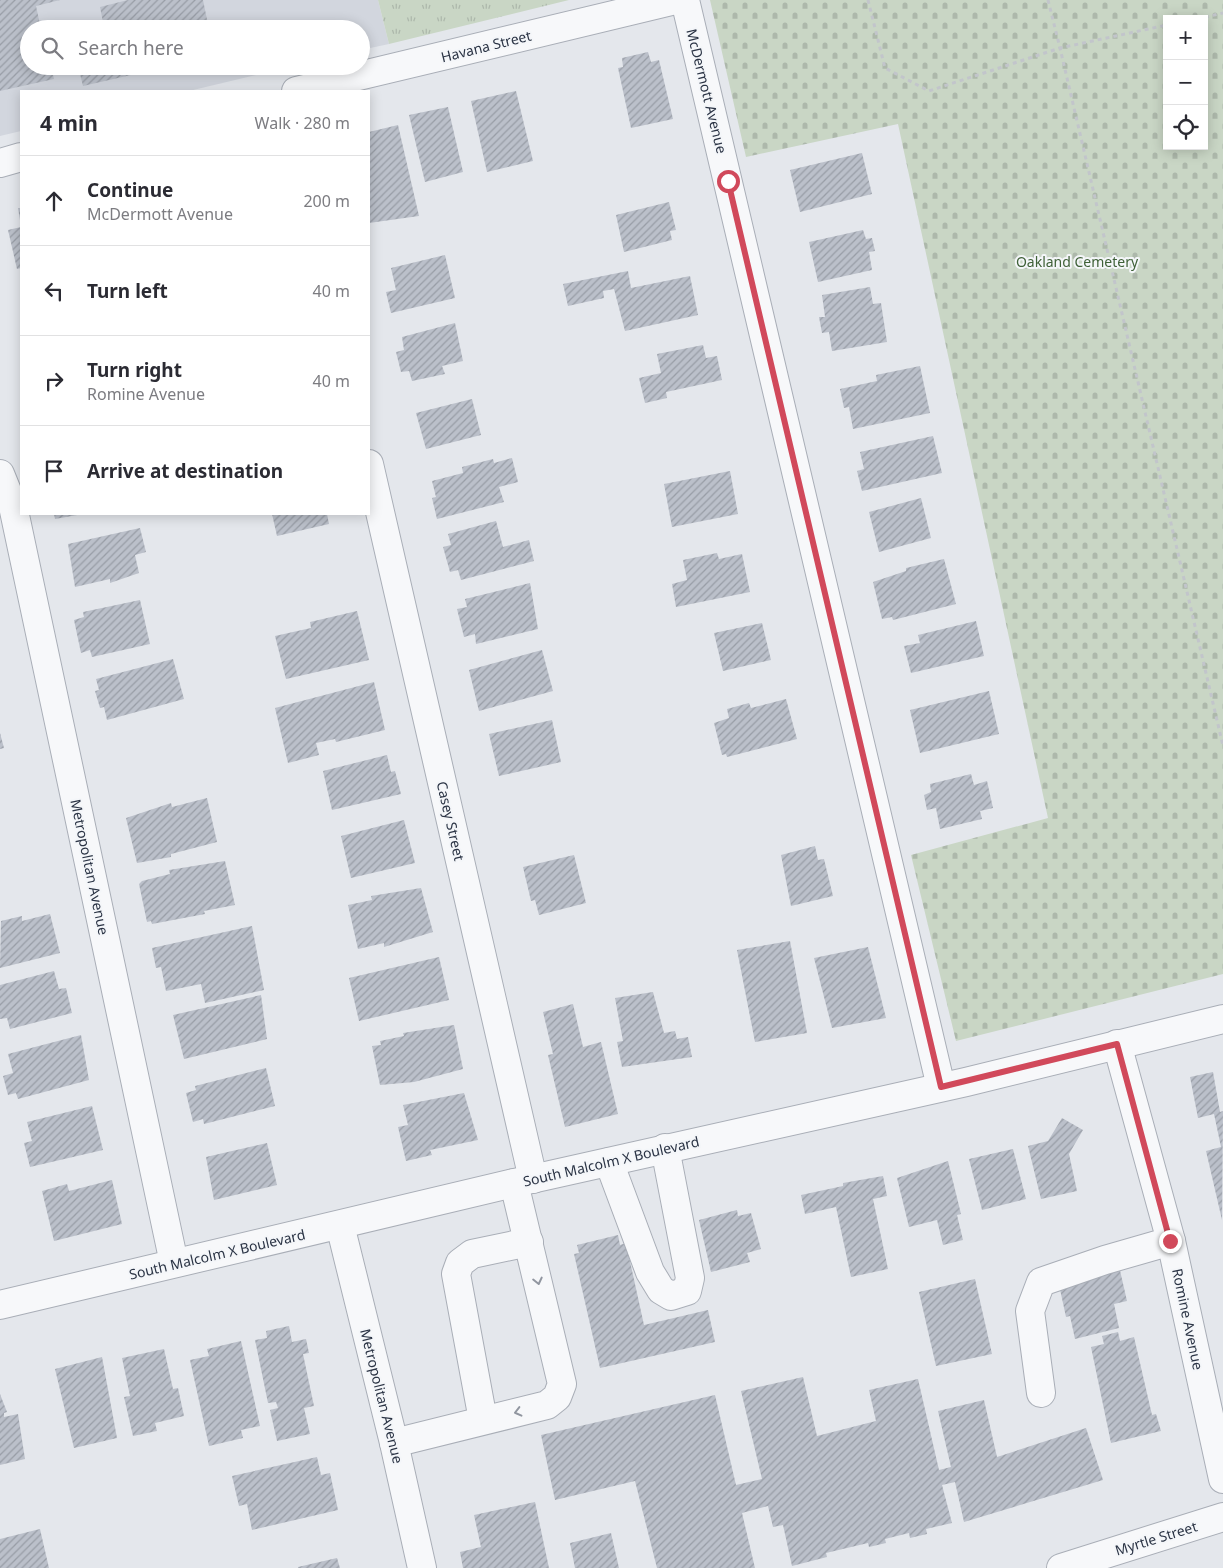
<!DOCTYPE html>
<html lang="en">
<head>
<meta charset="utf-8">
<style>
	:root { --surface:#fff; --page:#f2f2f3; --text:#2b2b33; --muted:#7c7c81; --line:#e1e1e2 }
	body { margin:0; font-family:"Noto Sans",sans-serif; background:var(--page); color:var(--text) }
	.controls { position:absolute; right:15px; top:15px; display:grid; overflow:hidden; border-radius:0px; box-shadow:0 2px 12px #0003 }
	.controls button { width:45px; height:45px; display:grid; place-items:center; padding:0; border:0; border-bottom:1px solid var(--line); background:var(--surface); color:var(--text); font:25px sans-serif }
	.stop { position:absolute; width:15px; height:15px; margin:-11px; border:4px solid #d1495b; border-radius:50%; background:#fff }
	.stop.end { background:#d1495b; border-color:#fff; box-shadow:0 1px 5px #0008 }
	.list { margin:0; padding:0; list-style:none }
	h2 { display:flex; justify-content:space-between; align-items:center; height:65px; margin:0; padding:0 20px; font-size:21px }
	h2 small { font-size:16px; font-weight:400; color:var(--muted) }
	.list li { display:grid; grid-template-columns:32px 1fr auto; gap:15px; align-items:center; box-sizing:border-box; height:90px; padding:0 20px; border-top:1px solid var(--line) }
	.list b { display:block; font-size:19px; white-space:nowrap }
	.list p { margin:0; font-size:16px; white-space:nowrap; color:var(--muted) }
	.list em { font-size:16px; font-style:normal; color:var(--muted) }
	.icon { flex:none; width:28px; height:28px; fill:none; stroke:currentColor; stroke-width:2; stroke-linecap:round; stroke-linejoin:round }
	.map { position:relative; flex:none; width:1223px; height:1568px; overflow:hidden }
	.search { position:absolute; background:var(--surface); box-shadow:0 2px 12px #0003; left:20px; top:20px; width:350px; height:55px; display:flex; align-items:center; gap:12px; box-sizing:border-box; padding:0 18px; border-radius:28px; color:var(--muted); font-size:19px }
	.panel { position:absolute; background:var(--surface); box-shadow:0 2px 12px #0003; left:20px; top:90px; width:350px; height:425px; border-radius:0px }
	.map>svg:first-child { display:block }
	.built { fill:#d2d6de }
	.cemetery { fill:url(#cemetery-stones); fill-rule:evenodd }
	.park { fill:url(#park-tufts) }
	.building { fill:url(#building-hatch) }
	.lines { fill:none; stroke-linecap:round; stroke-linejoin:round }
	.minor-casing { stroke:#a9aeb7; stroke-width:30 }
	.path { stroke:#c2c5cb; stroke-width:3; stroke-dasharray:4 4; stroke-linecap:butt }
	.minor { stroke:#f7f8fa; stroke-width:28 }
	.oneway { stroke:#9196a0 }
	.route { stroke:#d1495b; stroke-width:6 }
	.labels { text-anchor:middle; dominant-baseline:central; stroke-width:4; stroke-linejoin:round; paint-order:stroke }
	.street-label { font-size:14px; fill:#2b3445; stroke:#f4f6f9 }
	.park-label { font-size:14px; fill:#3f6138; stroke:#f4f6f9 }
</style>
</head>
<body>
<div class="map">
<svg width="1223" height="1568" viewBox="0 0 1223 1568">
	<defs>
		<pattern id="cemetery-stones" width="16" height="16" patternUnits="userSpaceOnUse" patternTransform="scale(1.25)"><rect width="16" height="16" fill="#c9d6c5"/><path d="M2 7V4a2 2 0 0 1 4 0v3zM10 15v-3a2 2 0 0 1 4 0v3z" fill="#adb8ab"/></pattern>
		<pattern id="park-tufts" width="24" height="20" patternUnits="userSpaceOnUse" patternTransform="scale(1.25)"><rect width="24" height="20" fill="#c9d6c5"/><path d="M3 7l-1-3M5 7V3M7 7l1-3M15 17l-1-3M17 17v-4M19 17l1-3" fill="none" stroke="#adb8ab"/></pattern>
		<pattern id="building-hatch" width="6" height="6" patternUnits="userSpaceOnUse" patternTransform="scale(1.25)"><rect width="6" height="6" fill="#bbc0ca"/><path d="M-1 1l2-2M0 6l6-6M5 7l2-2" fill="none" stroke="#989da6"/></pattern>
	</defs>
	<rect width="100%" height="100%" fill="#e4e7ec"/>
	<!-- built -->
	<path class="built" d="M0,0h378l11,44 -28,6v-21h-332v37h265l-105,25h-168v40l-21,5z"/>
	<!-- cemetery -->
	<path class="cemetery" d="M710,0h513v974l-267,67 -45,-186 137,-37 -150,-694 -152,33zM1167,19h37v127h-37z"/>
	<!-- park -->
	<path class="park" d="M378,0h191l-180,44z"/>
	<!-- building -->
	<g class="building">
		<path d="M0,0h60l-24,6 5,23h-12v37h22l3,13 -54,12z"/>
		<path d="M128,0h75l6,29h-109l4,-2 -4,-20z"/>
		<path d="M648,52l3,10 8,-2 14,59 -42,9 -13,-60 5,-1 -1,-9z"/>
		<path d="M78,66h78l1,3 -74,17z"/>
		<path d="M516,91l17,70 -46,11 -16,-71z"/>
		<path d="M448,107l15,65 -38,10 -16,-67z"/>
		<path d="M398,125l21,91 -50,7v-91z"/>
		<path d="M862,153l10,41 -72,18 -10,-42z"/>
		<path d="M669,202l7,28 -6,1 2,9 -48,12 -8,-37z"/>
		<path d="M18,208h3v12h-1z"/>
		<path d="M21,227v41l-4,1 -9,-39z"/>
		<path d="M863,230l3,9 6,-1 3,13 -6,1 3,18 -54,12 -9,-40z"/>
		<path d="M445,255l10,43 -64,15 -5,-21 10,-2 -5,-22z"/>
		<path d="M628,271l3,17 59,-12 8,39 -73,16 -11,-42 -11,2 1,7 -36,8 -5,-22z"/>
		<path d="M870,287l3,17 8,-1 6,39 -55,9 -3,-19 -7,1 -3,-16h6l-3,-22z"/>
		<path d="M455,323l8,38 -21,5 3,8 -33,7 -3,-10 -8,1 -5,-20 8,-2 -2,-13z"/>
		<path d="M703,345l3,13 11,-2 5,24 -56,12 1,6 -22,5 -6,-25 22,-5 -4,-19z"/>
		<path d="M920,366l10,47 -77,16 -4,-22 -5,1 -4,-19 37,-8 -1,-6z"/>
		<path d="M472,399l9,36 -55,14 -10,-36z"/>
		<path d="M933,436l9,37 -80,18 -5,-20 7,-2 -4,-17z"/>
		<path d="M512,458l6,24 -19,5 5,15 -67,17 -5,-21 4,-1 -4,-16 31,-8 -1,-6 31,-8 1,4z"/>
		<path d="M730,471l8,43 -66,13 -8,-43z"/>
		<path d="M921,498l10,40 -52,14 -10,-40z"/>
		<path d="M54,514h22l1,1 -22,4z"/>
		<path d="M272,514h55l2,10 -52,12z"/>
		<path d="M496,521l7,26 26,-7 5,21 -73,19 -3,-10 -8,2 -7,-25 8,-2 -3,-11z"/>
		<path d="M140,528l6,24 -11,3 4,18 -29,10v-4l-35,8 -7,-43z"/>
		<path d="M717,553l2,6 23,-5 8,38 -74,15 -4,-23 15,-4 -4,-20z"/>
		<path d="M944,559l12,45 -63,16 -1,-3 -10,2 -9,-37 33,-11v-3z"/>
		<path d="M530,583l8,46 -62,15 -1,-10 -11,3 -7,-28 10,-2 -2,-8z"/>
		<path d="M140,600l10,44 -58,13 -2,-7 -9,3 -7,-33 10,-3 -1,-5z"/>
		<path d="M357,611l12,49 -83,19 -11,-43 36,-8 -1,-6z"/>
		<path d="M976,621l8,35 -73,17 -7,-27 16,-3 -2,-8z"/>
		<path d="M762,623l9,37 -48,11 -9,-38z"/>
		<path d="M542,650l11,41 -74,20 -10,-41z"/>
		<path d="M173,659l11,40 -77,21 -3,-13 -4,1 -5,-17 4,-1 -3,-11z"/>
		<path d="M374,682l11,48 -49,12 -1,-3 -19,4 3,12 -31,8 -13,-55z"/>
		<path d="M989,691l10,43 -79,19 -10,-43z"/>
		<path d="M786,699l11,40 -70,18 -1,-3 -4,1 -8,-32 15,-5 -2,-9 22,-6 2,5z"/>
		<path d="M552,720l9,42 -62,14 -10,-42z"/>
		<path d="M0,733l4,15 -4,1z"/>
		<path d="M387,755l4,17 4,-1 6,23 -69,16 -9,-39z"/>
		<path d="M971,774l3,11 13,-4 6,27 -13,3 2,8 -42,10 -4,-21 -9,2 -3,-15 7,-3 -1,-8z"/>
		<path d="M207,798l10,44 -46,12v3l-34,6 -11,-45 45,-15 1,4z"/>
		<path d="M404,820l11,43 -64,15 -10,-42z"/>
		<path d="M815,846l3,14 6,-1 9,37 -42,10 -10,-51z"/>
		<path d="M574,855l12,48 -47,12 -4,-15 -4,1 -8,-34z"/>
		<path d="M225,861l10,44 -31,6 1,3 -53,10 -1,-3 -4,1 -8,-38 3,-3 28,-7 -1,-4z"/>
		<path d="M421,888l12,44 -49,15v-4l-26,6 -10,-44 24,-5 -1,-4z"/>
		<path d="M50,914l10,39 -60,15 1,-47 21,-5v5z"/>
		<path d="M252,926l12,64 -59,13 -4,-19 -35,7 -5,-24 -5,1 -4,-20z"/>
		<path d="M790,941l17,92 -52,9 -18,-92z"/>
		<path d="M868,947l18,71 -54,10 -18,-70z"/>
		<path d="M439,957l10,43 -90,21 -10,-43z"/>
		<path d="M54,971l5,18 7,-1 6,25 -62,16 -3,-11 -7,1v-34z"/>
		<path d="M653,992l11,41 11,-2 2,8 11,-2 4,20 -70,10 -5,-25 6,-1 -8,-43z"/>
		<path d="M261,995l6,44 -83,20 -11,-44z"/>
		<path d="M573,1004l10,43 18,-5 17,72 -53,13 -17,-72 5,-1 -10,-42z"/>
		<path d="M454,1025l9,44 -49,13 -34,3 -8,-39 9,-1 -1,-4 24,-5 -1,-3z"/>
		<path d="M81,1035l8,45 -71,19 -2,-6 -8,2 -5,-19 10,-3 -5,-19z"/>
		<path d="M266,1068l9,38 -71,18 -1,-5 -10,3 -7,-29 10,-3 -1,-4z"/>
		<path d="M1213,1072l7,40 3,-1 -1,109 -16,-69 15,-4 -7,-33 -16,4 -8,-41z"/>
		<path d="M464,1093l14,47 -48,10 2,5 -26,6 -8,-34 10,-2 -5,-20z"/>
		<path d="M92,1106l11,44 -73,17 -6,-24 8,-2 -5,-19z"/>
		<path d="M1062,1118l21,12 -14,24 8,37 -36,8 -13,-53 20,-5z"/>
		<path d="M267,1143l10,42 -63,15 -8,-43z"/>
		<path d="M1013,1149l13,50 -44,11 -13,-51z"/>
		<path d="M948,1161l13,53 -4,1 6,25 -20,5 -6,-25 -28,7 -12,-49z"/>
		<path d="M883,1176l4,20 -14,3 15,70 -37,8 -15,-70 -31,7 -4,-19 42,-9v-3z"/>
		<path d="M112,1180l10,44 -68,17 -12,-50 25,-7 2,7z"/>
		<path d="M737,1210l1,6 13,-3 10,36 -14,4 3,9 -39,10 -12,-52z"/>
		<path d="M618,1235l2,10 6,-2 18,82 64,-15 7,32 -115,26 -26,-114 5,-1 -2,-8z"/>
		<path d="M1119,1266l8,35 -13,3 5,24 -44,11 -5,-23 -4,1 -8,-37z"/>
		<path d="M975,1279l17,75 -56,12 -17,-74z"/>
		<path d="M289,1326l3,16 14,-3 3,14 -6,1 11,52 -10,2 6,26 -33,7 -7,-31 8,-2 -2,-6 -8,1 -13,-63 12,-2 -1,-7z"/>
		<path d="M1118,1332l2,9 14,-4 18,78 4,-1 5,17 -50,12 -20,-96 13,-3 -2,-8z"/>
		<path d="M241,1341l19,85 -19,4 2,8 -34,8 -19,-86 19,-4 -2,-7z"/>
		<path d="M164,1349l9,40 5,-1 6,28 -29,7 2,8 -24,5 -9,-39 6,-1 -8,-38z"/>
		<path d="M102,1357l15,81 -43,10 -19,-79z"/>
		<path d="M803,1377l14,59 59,-15 -7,-31 49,-11 21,91 12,-3 -13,-56 46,-11 13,57 89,-29 17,52 -139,42 -9,-40 -13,3 10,38 -26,6 1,5 -17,4 -1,-5 -24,6 1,4 -17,4 -1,-4 -42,10 1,4 -35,9 -9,-41 -10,2 -5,-21 -26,7 13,55h-98l-22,-87 -80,19 -14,-65 174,-40 21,90 26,-6 -21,-88z"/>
		<path d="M0,1394l7,18 -3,1v4l14,-3 7,45 -25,6z"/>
		<path d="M317,1457l4,18 9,-2 8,37 -86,20 -5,-26 -8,2 -7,-30z"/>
		<path d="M535,1502l14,66h-86l-3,-16 21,-5 -7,-32z"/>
		<path d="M40,1529l9,39h-49v-29z"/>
		<path d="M611,1533l8,35h-44l-5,-25z"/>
		<path d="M337,1558l3,10h-42v-1z"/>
	</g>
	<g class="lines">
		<defs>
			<g id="minor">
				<path d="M685,0l256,1087"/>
				<path d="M296,91l380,-91"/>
				<path d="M0,163l21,-6"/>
				<path d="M369,464l164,715"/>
				<path d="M0,474l13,32 161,757"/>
				<path d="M1117,1044l54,197 52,238"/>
				<path d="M609,1162l41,110 11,18 10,6 16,-5 3,-13 -25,-130"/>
				<path d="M340,1225l54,218 28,125"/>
				<path d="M0,1305l514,-122 452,-101 257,-63"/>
				<path d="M1041,1393l-11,-82 11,-29 64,-22 66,-19"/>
				<path d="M483,1420l-27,-146 4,-11 12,-9 57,-12"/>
				<path d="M394,1443l153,-38 10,-8 5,-13 -48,-201"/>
				<path d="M1061,1568l162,-51"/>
			</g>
		</defs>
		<!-- minor casing -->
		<use href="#minor" class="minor-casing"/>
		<!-- path -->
		<g class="path">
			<path d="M868,0l17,68 44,23 131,-43 163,698"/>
			<path d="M1048,0l12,48 107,-23"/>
			<path d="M1197,19l26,-6"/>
		</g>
		<!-- minor -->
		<use href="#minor" class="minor"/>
	</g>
	<!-- one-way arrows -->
	<defs><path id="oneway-chevron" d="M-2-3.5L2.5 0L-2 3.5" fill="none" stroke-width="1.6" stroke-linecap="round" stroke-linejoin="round" transform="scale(1.25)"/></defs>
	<g class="oneway">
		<use href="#oneway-chevron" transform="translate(538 1281) rotate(77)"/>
		<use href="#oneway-chevron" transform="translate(518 1412) rotate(166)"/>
	</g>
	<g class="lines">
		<!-- route -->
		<path class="route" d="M728,181l213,906 176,-43 53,197"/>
	</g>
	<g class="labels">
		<!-- street labels -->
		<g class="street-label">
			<text transform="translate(486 46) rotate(-14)">Havana Street</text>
			<text transform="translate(707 91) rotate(76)">McDermott Avenue</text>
			<text transform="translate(451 821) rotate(77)">Casey Street</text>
			<text transform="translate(90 867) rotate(78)">Metropolitan Avenue</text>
			<text transform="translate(611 1161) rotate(-13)">South Malcolm X Boulevard</text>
			<text transform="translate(217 1254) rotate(-13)">South Malcolm X Boulevard</text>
			<text transform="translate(1188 1319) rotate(78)">Romine Avenue</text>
			<text transform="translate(382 1396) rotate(76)">Metropolitan Avenue</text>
			<text transform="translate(1156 1538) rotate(-17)">Myrtle Street</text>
		</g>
		<!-- park labels -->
		<g class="park-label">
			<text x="1077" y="261">Oakland Cemetery</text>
		</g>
	</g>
</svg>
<div class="controls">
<button>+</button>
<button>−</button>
<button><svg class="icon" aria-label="locate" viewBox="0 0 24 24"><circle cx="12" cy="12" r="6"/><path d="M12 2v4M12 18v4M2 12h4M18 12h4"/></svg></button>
</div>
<div class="stop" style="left:728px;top:181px"></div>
<div class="stop end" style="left:1170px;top:1241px"></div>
<div class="search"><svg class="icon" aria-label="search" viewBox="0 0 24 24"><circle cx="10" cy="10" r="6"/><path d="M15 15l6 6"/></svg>Search here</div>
<section class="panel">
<h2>4 min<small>Walk · 280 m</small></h2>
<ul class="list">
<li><svg class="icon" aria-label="ahead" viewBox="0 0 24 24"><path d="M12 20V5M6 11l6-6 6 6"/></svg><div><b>Continue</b><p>McDermott Avenue</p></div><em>200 m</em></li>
<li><svg class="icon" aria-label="left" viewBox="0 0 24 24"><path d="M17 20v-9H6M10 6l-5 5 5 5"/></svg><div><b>Turn left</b></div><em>40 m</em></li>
<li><svg class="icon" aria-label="right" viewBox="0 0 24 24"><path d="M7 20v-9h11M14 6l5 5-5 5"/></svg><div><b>Turn right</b><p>Romine Avenue</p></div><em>40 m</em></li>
<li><svg class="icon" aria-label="arrive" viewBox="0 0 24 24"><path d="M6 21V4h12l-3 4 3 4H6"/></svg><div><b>Arrive at destination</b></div></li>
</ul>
</section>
</div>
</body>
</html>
